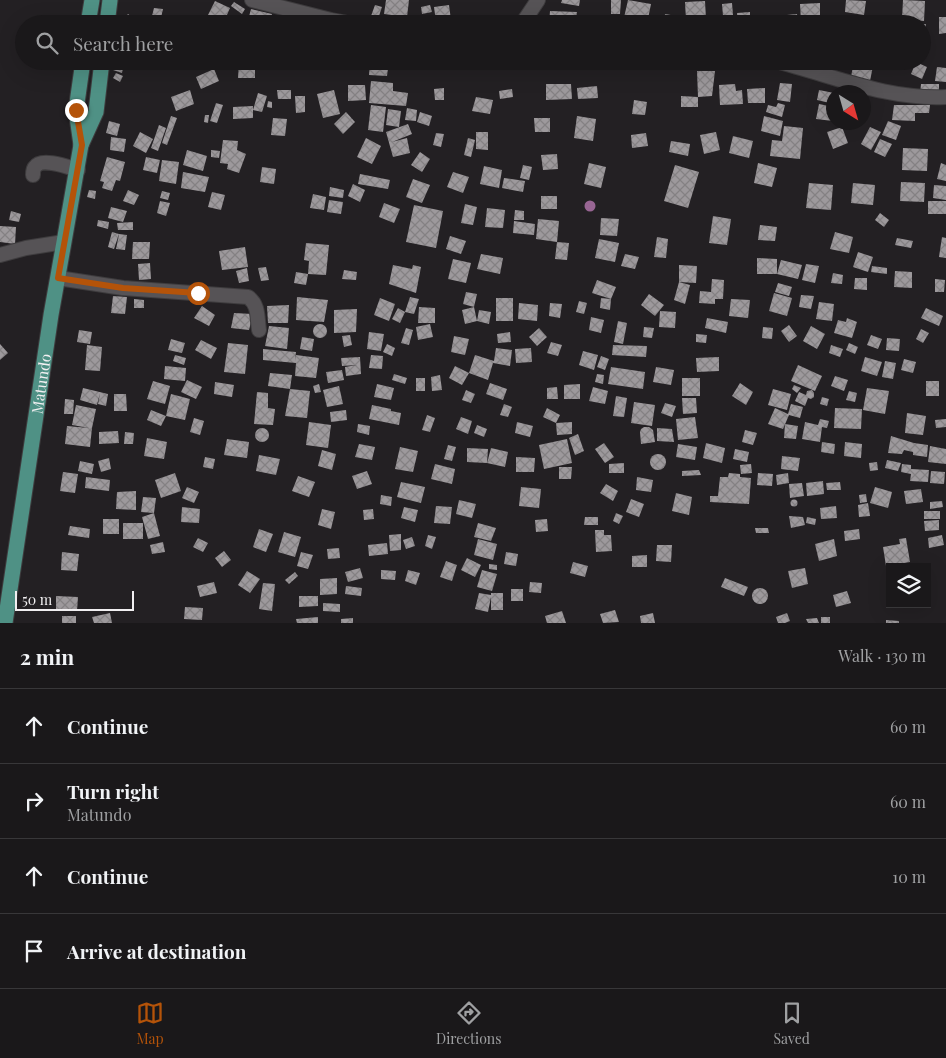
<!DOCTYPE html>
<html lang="en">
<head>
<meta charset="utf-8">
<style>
	:root { --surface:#1a181a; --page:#272527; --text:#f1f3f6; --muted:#9fa0a2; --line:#383739; --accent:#b45309 }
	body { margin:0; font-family:"Playfair Display",serif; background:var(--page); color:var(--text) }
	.controls { position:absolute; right:15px; bottom:15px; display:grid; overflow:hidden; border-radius:0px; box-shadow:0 5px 20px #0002 }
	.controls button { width:45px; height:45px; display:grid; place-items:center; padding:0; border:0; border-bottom:1px solid var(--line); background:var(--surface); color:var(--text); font:25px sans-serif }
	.compass { position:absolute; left:826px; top:85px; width:45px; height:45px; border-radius:50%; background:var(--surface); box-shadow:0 5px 20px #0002; rotate:143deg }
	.scale { position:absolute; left:15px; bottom:12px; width:119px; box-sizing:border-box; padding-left:5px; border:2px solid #f1eff1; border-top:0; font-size:14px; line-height:18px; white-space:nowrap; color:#f1eff1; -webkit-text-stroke:4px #232023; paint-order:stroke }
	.stop { position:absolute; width:15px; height:15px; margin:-11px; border:4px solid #b45309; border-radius:50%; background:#fff }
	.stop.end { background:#b45309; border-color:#fff; box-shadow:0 1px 5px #0008 }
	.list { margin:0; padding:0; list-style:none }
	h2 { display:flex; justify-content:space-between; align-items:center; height:65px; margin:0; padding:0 20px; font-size:21px }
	h2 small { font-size:16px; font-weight:400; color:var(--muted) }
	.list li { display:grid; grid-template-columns:32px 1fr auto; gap:15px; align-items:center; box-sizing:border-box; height:75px; padding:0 20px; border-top:1px solid var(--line) }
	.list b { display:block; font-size:19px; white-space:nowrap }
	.list p { margin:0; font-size:16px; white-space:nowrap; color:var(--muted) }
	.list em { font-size:16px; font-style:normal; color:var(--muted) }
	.icon { flex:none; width:28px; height:28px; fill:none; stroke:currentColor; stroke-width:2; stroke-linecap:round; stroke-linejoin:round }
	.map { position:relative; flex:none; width:946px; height:623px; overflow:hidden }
	.search { position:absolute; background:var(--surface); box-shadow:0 5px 20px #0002; left:15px; right:15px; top:15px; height:55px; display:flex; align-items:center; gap:12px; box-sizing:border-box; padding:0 18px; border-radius:28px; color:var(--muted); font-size:19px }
	.sheet { height:365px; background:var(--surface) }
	nav { display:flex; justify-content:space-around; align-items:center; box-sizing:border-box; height:70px; border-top:1px solid var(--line); background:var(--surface); font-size:14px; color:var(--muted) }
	nav a { display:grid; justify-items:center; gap:2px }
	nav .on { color:var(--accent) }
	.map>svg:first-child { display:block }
	.building { fill:url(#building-cross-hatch) }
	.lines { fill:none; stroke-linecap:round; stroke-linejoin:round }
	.minor-casing { stroke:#3e3c3e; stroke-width:16 }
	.primary-casing { stroke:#3e3c3e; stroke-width:17 }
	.minor { stroke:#565356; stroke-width:14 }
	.primary { stroke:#4f9185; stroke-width:15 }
	.tree { fill:#986593 }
	.route { stroke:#b45309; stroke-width:6 }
	.labels { text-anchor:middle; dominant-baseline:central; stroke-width:5; stroke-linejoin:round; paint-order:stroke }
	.street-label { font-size:15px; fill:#f1eff1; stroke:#232023 }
</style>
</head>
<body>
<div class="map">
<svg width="946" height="623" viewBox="0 0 946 623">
	<defs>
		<pattern id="building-cross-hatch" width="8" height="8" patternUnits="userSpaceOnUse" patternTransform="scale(1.25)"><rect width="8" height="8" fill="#9d999c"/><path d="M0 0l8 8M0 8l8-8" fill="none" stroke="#848183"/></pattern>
	</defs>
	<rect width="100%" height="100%" fill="#232023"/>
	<!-- building -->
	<g class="building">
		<path d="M386,0h23l-2,17 -23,-3z"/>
		<path d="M562,0h18l-1,6 -18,-3z"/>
		<path d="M611,0h10l-1,14h-9z"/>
		<path d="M628,0l23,4 -4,20h-14l-10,-2z"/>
		<path d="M846,0l20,1 -2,14 -19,-3z"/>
		<path d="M903,0l22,1 -1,20 -22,-2z"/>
		<path d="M215,1l15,7 -7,16h-7l-10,-5z"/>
		<path d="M705,1l1,18 -20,1 -1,-18z"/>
		<path d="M234,2l11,7 -3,5 -11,-8z"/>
		<path d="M732,3l1,12 -10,1 -1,-12z"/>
		<path d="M820,3v16l-19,2 -1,-17z"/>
		<path d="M375,5l7,2 -4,12 -7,-3z"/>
		<path d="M430,5l2,7 -10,2 -1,-7z"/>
		<path d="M449,5l2,15 -15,2 -2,-15z"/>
		<path d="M154,8l9,1 -3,13 -9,-2z"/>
		<path d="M251,9l21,5 -3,10h-22z"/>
		<path d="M550,11l27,1 -1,6 7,1v5h-34z"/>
		<path d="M750,12v12h-12l-1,-11z"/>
		<path d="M128,14l4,3 -3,4 -4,-3z"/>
		<path d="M665,14l17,3 -1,7h-17z"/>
		<path d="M797,14l1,10h-10l-1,-9z"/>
		<path d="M778,15l1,9h-14l-1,-8z"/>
		<path d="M851,15v9h-7v-8z"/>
		<path d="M939,17h7v16l-7,1z"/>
		<path d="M596,19l22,1 -1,4h-21z"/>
		<path d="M922,24h4l-1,12 -3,-1z"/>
		<path d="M212,61h17l1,5 -16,3z"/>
		<path d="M239,61h16v17h-17z"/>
		<path d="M370,61h19l-2,15 -18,-1z"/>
		<path d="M821,61h12v7l-13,-1z"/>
		<path d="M854,61h20l-4,20 -19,-4z"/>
		<rect x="875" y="61" width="21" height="7"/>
		<path d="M916,62l11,5 -5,12 -11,-5z"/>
		<path d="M114,66l9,2 -1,5 -9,-3z"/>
		<path d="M937,67l9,1v14l-11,-1z"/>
		<path d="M214,69l5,12 -18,8 -5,-12z"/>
		<path d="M697,71h18l-3,25 -14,1z"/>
		<path d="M116,73l7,3 -3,6 -7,-4z"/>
		<path d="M371,81l22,2v8l15,2 -2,13 -37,-3z"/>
		<path d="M780,83l12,1 -2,18 -13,-2z"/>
		<path d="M546,84h25l1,15 -26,1z"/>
		<path d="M735,84l1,7 6,-1 1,14 -23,1 -1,-20z"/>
		<path d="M921,84h18v11h-19z"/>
		<path d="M348,85h17l1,15 -18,1z"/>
		<path d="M597,86l1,12 -20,1 -1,-11z"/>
		<path d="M444,88v12h-9l-1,-11z"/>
		<path d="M765,88v15h-17l-1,-14z"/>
		<path d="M512,89l1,8 -13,2 -1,-8z"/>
		<path d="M190,90l4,14 -18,7 -5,-14z"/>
		<path d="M277,90h14v9h-13z"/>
		<path d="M334,90l6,24 -17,4 -6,-24z"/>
		<path d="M819,90l15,3v11l-17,-4z"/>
		<path d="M258,93l9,3 -5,16 -9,-2z"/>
		<path d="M295,96h10v16l-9,1z"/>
		<path d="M681,96l17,1v10h-17z"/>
		<path d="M476,97l17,3 -3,14 -18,-3z"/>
		<path d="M634,100l13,2 -2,13 -13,-1z"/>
		<path d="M268,101l4,1v6l-5,-1z"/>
		<path d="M216,103l7,2 -6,18 -7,-2z"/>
		<path d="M778,103l7,2 -3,12 -16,-5 2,-7 8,2z"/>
		<path d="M819,104l15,3 -1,14 -17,-2z"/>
		<path d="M371,105l15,2 -3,25 -15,-2z"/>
		<path d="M894,105h36l-1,8h-14v8l-23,-1z"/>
		<path d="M253,106v12l-20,1v-12z"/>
		<path d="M407,108l10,2 -1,11 -11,-1z"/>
		<path d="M388,109l13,2 -2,16 -13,-2z"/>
		<path d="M346,112l9,10 -12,12 -9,-10z"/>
		<path d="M420,112l12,4 -3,10 -12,-4z"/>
		<path d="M205,115h4l-1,8 -4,-1z"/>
		<path d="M171,116l6,2 -10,27 -5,-2z"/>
		<path d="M577,116l19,3 -3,22 -19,-3z"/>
		<path d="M764,116l19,5 -3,15 -19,-5z"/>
		<path d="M273,118l14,1 -2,17 -14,-1z"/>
		<path d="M534,118h16v14h-15z"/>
		<path d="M109,121l11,3 -3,12 -11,-3z"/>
		<path d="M888,121l13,5 -5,14 -14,-5z"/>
		<path d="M408,124l4,10 -20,8 15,-4 3,15 -17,4 -7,-25z"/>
		<path d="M159,125l7,3 -8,23 -7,-3z"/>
		<path d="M784,126l19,2 -3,31 -30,-3 2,-16 10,1z"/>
		<path d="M842,127l6,16 -15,6 -6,-17z"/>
		<path d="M870,127l11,5 -10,18 -10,-6z"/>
		<path d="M140,132l13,7 -7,14 -13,-7z"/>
		<path d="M476,132h12v18l-12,-1z"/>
		<path d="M716,132l4,18 -16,4 -4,-19z"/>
		<path d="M436,133l8,1 -3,13 -8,-2z"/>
		<path d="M646,133l2,13 -16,2 -1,-13z"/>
		<path d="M733,136l20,5 -4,17 -20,-5z"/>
		<path d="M111,137l15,2 -2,13 -14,-2z"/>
		<path d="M366,138l15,8 -9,18 -15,-7z"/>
		<path d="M468,138l7,2 -4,17 -7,-2z"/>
		<path d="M880,139l12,5 -7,13 -11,-5z"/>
		<path d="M223,140l15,1 -1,9 9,4 -7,19 -12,-4 1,-5 -8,-1z"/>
		<path d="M671,141l19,3 -2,12 -19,-4z"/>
		<path d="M903,148l25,1 -1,22 -25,-1z"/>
		<path d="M187,150l20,6 -4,15 -20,-6z"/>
		<path d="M211,150l9,1 -1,7 -8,-1z"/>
		<path d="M420,152l10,7 -8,13 -11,-7z"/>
		<path d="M557,154l1,15 -15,1 -2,-15z"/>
		<path d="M107,157l18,5 -5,19 -4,-1 -4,11 -10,-3 2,-6 -4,-1z"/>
		<path d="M146,157l14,3 -3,13 -14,-3z"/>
		<path d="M162,160l17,2 -3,22 -17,-3z"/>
		<path d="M589,163l17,4 -5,21 -17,-4z"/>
		<path d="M758,163l19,5 -5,19 -18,-4z"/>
		<path d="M941,163l5,2v16l-9,-2z"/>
		<path d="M523,165l9,2 -3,13 -9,-2z"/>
		<path d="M675,165l24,7 -11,36 -24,-7z"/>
		<path d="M484,166l18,4 -3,18 -19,-4z"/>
		<path d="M262,167l14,2 -2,15 -14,-2z"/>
		<path d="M183,172l26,5 -4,15 -24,-4z"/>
		<path d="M453,172l16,5 -6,16 -16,-6z"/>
		<path d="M360,174l30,6 -2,9 -30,-5z"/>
		<path d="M504,178l21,3 -2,11 -21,-4z"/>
		<path d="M413,179l17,6 -8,18 -16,-6z"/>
		<path d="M901,182l24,1 -1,19 -24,-1z"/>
		<path d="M809,183l24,2 -2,25 -25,-2z"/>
		<path d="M853,183l22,2 -2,20 -22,-2z"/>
		<path d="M353,184l12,6 -5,12 -12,-6z"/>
		<path d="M934,185l12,1v14l-13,-2z"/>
		<path d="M330,187l14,3 -1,8 -14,-2z"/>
		<path d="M89,190l7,1 -1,8 -8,-2z"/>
		<path d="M128,190l11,5 -5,10 -11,-4z"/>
		<path d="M162,191l8,2 -2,7 -8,-2z"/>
		<path d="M212,192l13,3 -4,15 -13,-3z"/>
		<path d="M313,194l13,3 -2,13 -14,-2z"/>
		<rect x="541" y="196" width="16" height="13"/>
		<path d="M329,200l14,2 -2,12 -14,-2z"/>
		<path d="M160,201l10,2 -4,13 -9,-3z"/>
		<rect x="928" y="201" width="18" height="13"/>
		<path d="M384,203l16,6 -6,14 -15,-6z"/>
		<path d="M465,204l12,3 -4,18 -12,-2z"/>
		<path d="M414,205l29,6 -7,37 -30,-6z"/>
		<path d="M111,207l16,4 -4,11 -15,-4z"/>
		<path d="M487,208l18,2 -2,18 -18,-1z"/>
		<path d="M515,210l9,1v9h-10z"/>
		<path d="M11,211l10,3 -2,8 -10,-2z"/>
		<path d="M880,213l9,7 -5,7 -9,-7z"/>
		<path d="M713,216l18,3 -4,26 -18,-2z"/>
		<path d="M601,218l18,1 -2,17 -17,-1z"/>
		<path d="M538,219l21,2 -2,21 -21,-3z"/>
		<path d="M98,220l11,2 -1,7 -11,-3z"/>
		<path d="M514,221l21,3 -1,11 -21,-2z"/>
		<path d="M133,222v8h-15l-1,-7z"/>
		<path d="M760,225l17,2 -2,14 -17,-1z"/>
		<path d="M0,226l16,1 -1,17 -15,-2z"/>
		<path d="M112,232l7,2 -5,15 -6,-2z"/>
		<path d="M835,232l18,5 -4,16 -19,-4z"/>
		<path d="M119,234l8,1 -2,15 -9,-1z"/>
		<path d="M450,236l16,5 -5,13 -15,-5z"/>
		<path d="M657,237l11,2 -2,19 -12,-1z"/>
		<path d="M942,237l4,1v20l-7,-1z"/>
		<path d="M897,238l16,3 -2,7 -16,-3z"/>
		<path d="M599,239l20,4 -4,19 -20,-4z"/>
		<path d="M133,242h17l-1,17h-17z"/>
		<path d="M557,242l12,1 -2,17 -12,-1z"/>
		<path d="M306,243l23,2 -3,30 -18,-1 -2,11 -12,-2 2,-11 12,2 1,-13 -5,-1z"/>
		<path d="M245,247l3,20 -26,3 -3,-19z"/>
		<path d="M858,252l15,5 -5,15 -15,-5z"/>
		<path d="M481,254l22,4 -3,16 -23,-5z"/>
		<path d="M625,254l14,3 -4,12 -14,-3z"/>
		<path d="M757,258l20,1v15h-20z"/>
		<path d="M453,259l18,4 -5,20 -18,-4z"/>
		<path d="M781,260l21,5 -4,14 -21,-5z"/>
		<path d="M150,263l1,16 -12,1 -1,-16z"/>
		<path d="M806,264l13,2 -4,17 -13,-3z"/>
		<path d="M393,265l19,4 1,-4 8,2 -5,26 -27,-9z"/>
		<path d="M679,265l18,1 -1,17 -17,-1z"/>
		<path d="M872,266l15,2v6l-16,-2z"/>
		<path d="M266,267l3,13 -8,1 -3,-13z"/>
		<path d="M247,268l2,13 -10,2 -3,-12z"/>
		<path d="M344,270l13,2 -1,8 -14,-1z"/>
		<path d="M895,271l17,1v16l-18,-1z"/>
		<path d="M833,273l10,2 -1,9 -11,-1z"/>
		<path d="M855,278h12v12l-13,-1z"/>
		<path d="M712,279l12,1 -1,19h-8v5l-16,-1 1,-12 11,1z"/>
		<path d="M935,279l10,1 -1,12h-9z"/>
		<path d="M597,280l19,7 -5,12 -19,-6z"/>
		<path d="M679,282l11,3 -5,19 -11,-4z"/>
		<path d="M778,283l14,4 -3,9 -14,-4z"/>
		<path d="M466,292l11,2 -3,13 -11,-3z"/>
		<path d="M774,293l18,5 -5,18 -18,-5z"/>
		<path d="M649,294l15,11 -9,11 -14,-11z"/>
		<path d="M801,295l13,1 -3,13 -12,-2z"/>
		<path d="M113,296l14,1 -2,17 -14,-1z"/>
		<path d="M297,297l31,3 -4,22 -28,-2z"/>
		<path d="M410,297l9,2 -5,15 -9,-2z"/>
		<path d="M380,298l15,6 -6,17 -15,-6z"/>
		<rect x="496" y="298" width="17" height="23"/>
		<path d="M601,298l10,1 -1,11 -10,-2z"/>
		<path d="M134,299l10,1v8h-10z"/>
		<path d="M731,299l19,1 -2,18 -19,-2z"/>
		<path d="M579,301l8,2 -3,11 -8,-2z"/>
		<path d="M819,302l15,2 -2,17 -16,-2z"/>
		<path d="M519,303l19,2 -1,16 -19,-2z"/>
		<path d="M550,303l12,1 -2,14 -11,-2z"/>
		<path d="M289,305l-1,18h-20l-1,-17z"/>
		<path d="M202,306l13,9 -6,11 -15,-8z"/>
		<path d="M419,307l16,1v15h-17z"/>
		<path d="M474,307l3,14 2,-11 12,2 -2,12 -12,-3 -12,3 -3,-14z"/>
		<path d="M398,308l7,4 -5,11 -8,-4z"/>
		<path d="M926,308l17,8 -4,10 -18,-8z"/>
		<path d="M357,309l-1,23 -22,1v-23z"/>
		<path d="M660,311l16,1 -1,16 -16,-1z"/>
		<path d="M234,313l19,1 -4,16 -18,-2z"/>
		<path d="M591,317l13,3 -3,13 -12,-3z"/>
		<path d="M707,318l21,4 -2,11 -21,-5z"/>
		<path d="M847,318l10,4 -5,16 -18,-5 4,-13 8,2z"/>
		<path d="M618,321l9,2 -4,21 -9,-2z"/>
		<path d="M430,324l3,13 -15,3 -2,-13z"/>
		<circle cx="320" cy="331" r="7"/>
		<path d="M789,325l8,11 -8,6 -8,-11z"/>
		<path d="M269,326l20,2 -2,21 -22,-3z"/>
		<path d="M811,326l14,8 -8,15 -14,-8z"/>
		<path d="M644,327l10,1 -2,10 -9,-1z"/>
		<path d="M763,327l10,1 -1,11 -10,-1z"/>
		<path d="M406,328l7,2 -4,15 -8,-2z"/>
		<path d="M539,328l8,9 -10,9 -8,-9z"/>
		<path d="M921,329l8,4 -6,10 -7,-4z"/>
		<path d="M79,330l13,2 -2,12 -13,-2z"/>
		<path d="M369,332l15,2 -3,17 -14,-2z"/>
		<path d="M510,332l1,10 -13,1 -1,-9z"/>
		<path d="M696,334l11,1 -1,8 -10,-1z"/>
		<path d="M350,335l2,10 -8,2 -2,-11z"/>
		<path d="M871,335l11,4 -4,10 -11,-4z"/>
		<path d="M454,336l15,3 -4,16 -14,-3z"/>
		<path d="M302,337l12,2 -2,12 -12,-2z"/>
		<path d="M887,338l13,1 -1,12 -13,-1z"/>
		<path d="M171,339l14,4 -3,10 -14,-3z"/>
		<path d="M201,340l16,8 -6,11 -16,-9z"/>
		<path d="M551,342l11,3 -4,11 -11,-3z"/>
		<path d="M228,343l20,2 -3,29 -21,-2z"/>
		<path d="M849,343l9,4 -3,7 -9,-4z"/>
		<path d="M0,344l8,9 -8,7z"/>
		<path d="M387,344l8,4 -3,8 -9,-4z"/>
		<path d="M87,345l15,2 -2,24 -15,-1z"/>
		<path d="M613,345l34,1 -1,11 -34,-2z"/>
		<path d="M831,345l12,4 -3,8 -11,-4z"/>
		<path d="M496,348l16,2 -2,16 -17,-3 -5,17 -19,-7 6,-18 19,6z"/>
		<path d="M531,348l1,14 -16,1 -1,-14z"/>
		<path d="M263,349l33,3 -1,9 1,-6 23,3 -3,20 -21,-2 1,-13 -33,-3z"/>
		<path d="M583,351l15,4 -4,15 -15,-5z"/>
		<path d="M175,355l11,3 -2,7 -11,-4z"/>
		<path d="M371,355l12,1 -1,13 -13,-1z"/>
		<path d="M601,356l8,3 -4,11 -8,-3z"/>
		<path d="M360,357l1,17 -15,2 -1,-9 12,-2 -15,1 -1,-8z"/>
		<path d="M719,357v14l-22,1 -1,-14z"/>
		<path d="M865,357l17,5 -5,14 -16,-5z"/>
		<path d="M904,359l12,3 -3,11 -12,-3z"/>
		<path d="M885,361l11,2 -3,16 -11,-2z"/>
		<path d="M798,365l24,11 -7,15 -24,-10z"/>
		<path d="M165,366l21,2 -1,13 -21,-2z"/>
		<path d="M455,366l14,7 -7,12 -13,-7z"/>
		<path d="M611,367l34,5 -2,17 -35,-5z"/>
		<path d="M656,367l18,3 -3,15 -18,-3z"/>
		<path d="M342,370l2,10 -16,3 -2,-11z"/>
		<path d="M270,373l22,2 -2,14 -22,-3z"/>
		<path d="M394,374l13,4 -2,6 -13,-4z"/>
		<path d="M597,374l7,1 -1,9 -8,-2z"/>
		<path d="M440,375l2,15 -10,1 -1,-14z"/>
		<path d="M835,376l13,4 -4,11 -13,-5z"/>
		<rect x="416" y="378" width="9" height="13"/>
		<rect x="682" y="378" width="18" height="18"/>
		<path d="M187,380l15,7 -6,12 -15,-7z"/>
		<path d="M153,381l17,5 -5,18 -18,-5z"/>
		<rect x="926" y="381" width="13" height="15"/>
		<path d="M215,382l19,3 -2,12 -18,-3z"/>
		<path d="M490,383l17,6 -4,11 -17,-6z"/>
		<path d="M740,383l13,9 -7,13 -14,-9z"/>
		<path d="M319,384l2,8 -6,1 -2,-7z"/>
		<path d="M377,384l17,4 -3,12 -17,-3z"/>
		<path d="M580,384v15h-16v-14z"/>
		<path d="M794,385l7,3 -4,5 -5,-4z"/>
		<path d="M339,386l4,18 -16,3 -4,-17z"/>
		<path d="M557,387l1,12h-11v-11z"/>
		<path d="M593,387l15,4 -3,13 -16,-3z"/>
		<path d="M83,388l25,6 -2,12 -8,-2 2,-11 -3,12 -17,-5z"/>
		<path d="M867,388l22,3 -4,23 -22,-4z"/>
		<path d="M290,389l20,2 -3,27 -22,-2z"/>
		<path d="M773,389l18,5 -4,16 -19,-5z"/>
		<path d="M466,390l9,4 -4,9 -9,-3z"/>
		<path d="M812,390l2,3v4l-3,2 -3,-1 -3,8 -10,-5 4,-9 7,3 1,-4z"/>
		<path d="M849,391l8,2 -2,9 -9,-2z"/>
		<path d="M257,392l11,1v15l7,1 -2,16 -19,-1z"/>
		<path d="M114,394h12l1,17h-13z"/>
		<path d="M171,394l19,5 -5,21 -19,-4z"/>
		<path d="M616,396l11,2 -3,19 -11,-1z"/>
		<path d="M822,397l7,2 -2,7 -7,-2z"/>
		<path d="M682,398h14l1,15 -14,1z"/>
		<path d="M65,399l9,1 -1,14h-9z"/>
		<path d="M634,402l21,3 -3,21 -21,-3z"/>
		<path d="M665,403l11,3 -4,11 -11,-4z"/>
		<path d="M504,404l8,3 -4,10 -8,-2z"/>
		<path d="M791,404l12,3 -3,11 -11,-3 -6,14 -15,-5 7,-16 13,6z"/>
		<path d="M76,405l20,4 -4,19 -2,19 -25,-3 2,-18 22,2 -17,-3z"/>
		<path d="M372,405l19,4v2l10,2 -2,12 -30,-6z"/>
		<path d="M547,408l13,7 -4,8 16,-1v12l-15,1 -1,-12 -13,-6z"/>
		<path d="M835,408l27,1 -1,20 -27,-1z"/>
		<path d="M151,410l15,6 -5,10 -14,-6z"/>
		<path d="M346,410l1,10 -16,2 -1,-10z"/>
		<path d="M907,413l19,3 -3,19 -18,-2z"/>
		<path d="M427,415l8,3 -5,14 -8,-2z"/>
		<path d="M461,417l11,4 -4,13 -12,-5z"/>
		<path d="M695,417l3,21 -20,2 -2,-21z"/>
		<path d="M194,418l10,3 -4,14 -10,-3z"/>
		<path d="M820,419l9,2 -2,7 -5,-1 -2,15 -18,-3 3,-17 13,3z"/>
		<path d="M946,419v8l-10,1 -1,-8z"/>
		<path d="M309,422l22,3 -3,23 -22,-3z"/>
		<path d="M517,422l16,4 -3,11 -15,-4z"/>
		<path d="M358,424l12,2 -1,9 -12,-3z"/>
		<path d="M785,424l13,2 -2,13 -12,-1z"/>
		<path d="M477,425l10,4 -3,8 -10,-4z"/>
		<path d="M644,427h5l4,3 2,12 -14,2 -1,-12 1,-3z"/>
		<path d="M657,428l15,1 2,13 -17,-1z"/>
		<circle cx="262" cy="435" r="7"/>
		<path d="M745,430l12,3 -4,12 -11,-3z"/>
		<path d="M118,431l1,12 -20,1v-12z"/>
		<path d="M125,432l9,1 -1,11h-9z"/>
		<path d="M578,434l6,17 -9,4 -6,-17z"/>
		<path d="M891,436l23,7 14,2 -1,12 -14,-2v-3l-9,-2 -2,4 -14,-1z"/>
		<path d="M147,438l20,4 -3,17 -20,-3z"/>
		<path d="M227,439l22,3 -2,16 -23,-3z"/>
		<path d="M567,439l5,24 -28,6 -5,-24z"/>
		<path d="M822,442l13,2 -1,10 -13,-2z"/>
		<path d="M845,442l17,2 -1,14 -17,-2z"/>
		<path d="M604,443l10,14 -9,6 -10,-14z"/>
		<path d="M706,443l19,5 -3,15 -19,-5z"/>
		<path d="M359,444l16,3 -3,13 -17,-3z"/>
		<path d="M678,444l19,3 -2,13 -19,-3z"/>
		<path d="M448,445l8,2 -4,14 -8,-2z"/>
		<path d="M930,446l16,3v15l-18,-2z"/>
		<path d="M400,447l18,4 -5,21 -18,-3z"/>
		<path d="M467,448l21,1 -1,14 -20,-1z"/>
		<path d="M491,448l17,4 -3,15 -18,-4z"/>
		<path d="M735,449l14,3 -2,10 -14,-3z"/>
		<path d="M322,450l14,4 -4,16 -14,-4z"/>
		<circle cx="658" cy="462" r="8"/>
		<path d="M259,455l21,4 -4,16 -20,-4z"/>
		<path d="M782,456l18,2 -2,13 -17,-2z"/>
		<path d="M205,457l10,2 -2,10 -10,-2z"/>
		<path d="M516,457l19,1 -1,14h-18z"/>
		<path d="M109,458l2,11 -10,3 -3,-11z"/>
		<path d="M887,460l14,3 -3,8 -13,-3z"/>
		<path d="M80,461l14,3 -2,10 -14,-3z"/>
		<path d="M877,462l1,8 -8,1 -1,-8z"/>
		<path d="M624,463v10h-15v-9z"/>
		<path d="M435,464l20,5 -3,15 -21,-5z"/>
		<path d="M751,464l1,9 -11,1 -1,-9z"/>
		<path d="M902,464l9,1v4l18,1 -1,12 -18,-1 1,-7 -10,-2z"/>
		<path d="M559,467h13l-1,12h-12z"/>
		<path d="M699,470l2,5 -19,1v-5z"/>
		<path d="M367,471l5,13 -15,5 -5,-13z"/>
		<path d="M931,471l14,1 -1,12 -14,-1z"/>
		<path d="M63,472l15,2 -3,19 -15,-2z"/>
		<path d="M175,473l6,18 -20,7 -6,-18z"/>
		<path d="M729,473l11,1v3l11,1 -2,26 -39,-2v-6h8l2,-19h8z"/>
		<path d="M758,473l15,1 -1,12 -15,-1z"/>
		<path d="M788,473l1,10 -12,2 -1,-10z"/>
		<path d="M298,476l17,6 -6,15 -17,-6z"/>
		<path d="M86,477l24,3 -1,11 -24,-3z"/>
		<path d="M637,477l16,3 -2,12 -15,-2z"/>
		<path d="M823,481l1,13 -17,2 -1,-13z"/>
		<path d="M401,482l24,5 -4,16 -24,-6z"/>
		<path d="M840,482l1,8h-14l-1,-7z"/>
		<path d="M802,483l2,13 -14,2 -1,-14z"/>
		<path d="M606,484l12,7 -5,10 -13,-8z"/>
		<path d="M187,487l12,5 -5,11 -12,-5z"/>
		<path d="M521,487l20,2 -2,19 -20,-2z"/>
		<path d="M875,487l17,5 -4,16 -18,-5z"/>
		<path d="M921,489l2,13 -17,2 -2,-13z"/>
		<path d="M136,491v19l-20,-1 1,-17z"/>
		<path d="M676,493l16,4 -3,18 -17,-4z"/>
		<path d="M866,494l1,8 -7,1 -1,-8z"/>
		<path d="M381,495l11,2 -1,9 -11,-2z"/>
		<path d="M143,497l13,1 -2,15 6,23 -12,3 -6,-22 12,-4 -13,-1z"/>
		<path d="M631,499l13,5 -5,13 -13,-5z"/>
		<circle cx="794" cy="503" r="3.5"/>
		<path d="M459,500l17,4 -4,14 -16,-4z"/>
		<path d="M942,501l1,6 -13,2v-7z"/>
		<path d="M868,503l2,13 -11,1 -1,-12z"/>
		<path d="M436,506l16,1 -2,17 -16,-1z"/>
		<path d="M836,506l1,12 -16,1 -1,-11z"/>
		<path d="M182,507l18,2 -1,14 -18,-1z"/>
		<path d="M404,507l14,3 -3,12 -14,-4z"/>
		<path d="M322,509l13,3 -4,17 -13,-4z"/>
		<path d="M373,509l1,10 -10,1 -1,-10z"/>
		<rect x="924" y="511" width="16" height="8"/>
		<path d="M616,513l7,3 -4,8 -6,-3z"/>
		<path d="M789,516l14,1 2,8 -14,3z"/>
		<path d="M585,517h13v8h-14z"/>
		<path d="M807,517l9,2 -1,6 -9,-2z"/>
		<rect x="103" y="519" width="16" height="15"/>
		<path d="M547,519l1,12 -12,1 -1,-12z"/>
		<path d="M939,520v10l-14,1 -1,-10z"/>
		<rect x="123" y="523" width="20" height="16"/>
		<path d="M478,523l18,5 -5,13 -17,-4z"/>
		<path d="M70,526l20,3 -1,9 -21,-3z"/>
		<path d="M755,528h13l1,5h-13z"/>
		<path d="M259,529l14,5 -7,18 -13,-5z"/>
		<path d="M859,529l1,10 -15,2 -1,-10z"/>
		<path d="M595,530h9v5h7l1,16 -16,1z"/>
		<path d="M284,532l17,5 -6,20 -17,-5z"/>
		<path d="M401,534v16l-11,1 -1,-16z"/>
		<path d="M428,535l8,2 -4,12 -7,-3z"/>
		<path d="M942,535l2,10 -15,3 -1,-10z"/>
		<path d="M412,537l3,9 -9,3 -3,-9z"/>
		<path d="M198,538l10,5 -5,9 -10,-5z"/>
		<path d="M906,538l4,24 -24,4 -3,-19 17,-3 -1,-5z"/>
		<path d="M478,539l19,5 -4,16 -19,-5z"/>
		<path d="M834,539l3,17 -18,5 -4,-17z"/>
		<path d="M163,542l2,10 -13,2 -2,-9z"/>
		<path d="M387,543l1,11 -19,2 -1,-11z"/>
		<path d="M657,545h15l-1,17 -15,-1z"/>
		<path d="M339,548l1,10 -12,1 -1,-10z"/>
		<path d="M224,551l7,9 -9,7 -7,-9z"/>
		<path d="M62,552l17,2 -2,17 -16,-1z"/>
		<path d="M301,552l12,3 -5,14 -11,-3z"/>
		<path d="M506,552l12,2 -2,12 -12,-2z"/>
		<path d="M647,555v12h-15v-11z"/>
		<path d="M467,558l14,7 -6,12 -14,-7z"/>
		<path d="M446,561l11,4 -5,16 -12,-4z"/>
		<path d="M573,562l15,4 -3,11 -15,-4z"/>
		<path d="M489,564l8,1v5l-8,-1z"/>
		<path d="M360,568l3,10 -15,4 -3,-10z"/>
		<path d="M805,568l3,16 -16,4 -4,-17z"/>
		<path d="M381,570l15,1 -1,9 -14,-1z"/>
		<path d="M408,570l12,3 -4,12 -11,-4z"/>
		<path d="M482,570l15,4 -5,17 -15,-4z"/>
		<path d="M247,571l13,8 -10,14 -12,-8z"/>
		<path d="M295,572l3,4 -9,8 -4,-4z"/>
		<path d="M337,578v16l-17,1v-16z"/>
		<path d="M725,578l23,9 -4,9 -23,-9z"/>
		<path d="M214,582l3,11 -17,4 -3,-11z"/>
		<path d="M530,582l12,1 -1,10 -12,-1z"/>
		<path d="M263,583l12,1 -3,27 -13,-2z"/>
		<path d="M346,586l16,2 -1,8 -16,-2z"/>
		<circle cx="760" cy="596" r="8"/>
		<rect x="511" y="589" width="12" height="12"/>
		<path d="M847,591l4,12 -15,4 -3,-12z"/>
		<path d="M479,593l12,2v-2h12v17h-12v-13l-3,15 -13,-3z"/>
		<path d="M56,596l22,1 -1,14 -21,-1z"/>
		<path d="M299,596h19v10l-19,1z"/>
		<path d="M323,603l17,1v8l-17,-1z"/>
		<path d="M185,607l18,1 -1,12 -18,-1z"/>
		<path d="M615,610l4,12 -16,1 -3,-9z"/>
		<path d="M562,611l4,12h-19l-2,-7z"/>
		<path d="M110,613l2,10h-18l-2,-6z"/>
		<path d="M653,613l2,10h-14l-1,-7z"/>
		<path d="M787,613l3,8 -5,2h-7l-2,-6z"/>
		<rect x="62" y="616" width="14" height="7"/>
		<path d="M318,617v6h-21l-1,-4z"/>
		<rect x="821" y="617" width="9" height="6"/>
		<path d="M353,618v5h-12v-4z"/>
		<path d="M817,618l2,5h-11l-2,-4z"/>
		<path d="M886,620l13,1v2h-13z"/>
	</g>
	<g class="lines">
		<defs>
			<g id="minor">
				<path d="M252,0l79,20 22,4"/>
				<path d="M522,24l16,-24"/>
				<path d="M775,61c57,14 111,39 171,36"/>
				<path d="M33,175c0,-3 0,-6 2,-8 6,-10 33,0 43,3"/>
				<path d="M0,255l26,-7 38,-6"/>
				<path d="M58,278l65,10 125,9c11,8 9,20 11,33"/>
			</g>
			<g id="primary">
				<path d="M88,24l4,-24"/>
				<path d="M107,24l3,-24"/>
				<path d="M81,145l-5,-35 7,-49"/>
				<path id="s1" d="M5,623l46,-308 13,-73 17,-97 15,-33 6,-51"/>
			</g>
		</defs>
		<!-- minor casing -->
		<use href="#minor" class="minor-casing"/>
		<!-- primary casing -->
		<use href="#primary" class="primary-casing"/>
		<!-- minor -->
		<use href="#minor" class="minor"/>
		<!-- primary -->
		<use href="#primary" class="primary"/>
	</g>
	<!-- trees -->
	<circle class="tree" cx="590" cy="206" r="5.5"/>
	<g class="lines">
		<!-- route -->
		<path class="route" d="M76,110l6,35 -24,133 65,10 75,5"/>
	</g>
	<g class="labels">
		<!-- street labels -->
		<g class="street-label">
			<text stroke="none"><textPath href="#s1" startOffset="242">Matundo</textPath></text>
		</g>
	</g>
</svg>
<div class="controls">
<button><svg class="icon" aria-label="layers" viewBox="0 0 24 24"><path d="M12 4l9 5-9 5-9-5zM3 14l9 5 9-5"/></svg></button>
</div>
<svg class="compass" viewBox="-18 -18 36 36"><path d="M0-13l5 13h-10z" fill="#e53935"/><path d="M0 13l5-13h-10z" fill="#9fa0a2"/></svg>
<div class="scale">50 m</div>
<div class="stop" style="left:198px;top:293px"></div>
<div class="stop end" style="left:76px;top:110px"></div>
<div class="search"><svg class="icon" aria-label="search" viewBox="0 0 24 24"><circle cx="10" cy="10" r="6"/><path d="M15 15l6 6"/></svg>Search here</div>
</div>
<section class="sheet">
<h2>2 min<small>Walk · 130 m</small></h2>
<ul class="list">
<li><svg class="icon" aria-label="ahead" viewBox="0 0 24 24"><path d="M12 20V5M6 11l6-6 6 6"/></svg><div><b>Continue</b></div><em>60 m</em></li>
<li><svg class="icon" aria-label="right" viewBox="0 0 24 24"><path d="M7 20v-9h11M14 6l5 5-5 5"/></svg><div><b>Turn right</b><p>Matundo</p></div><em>60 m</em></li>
<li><svg class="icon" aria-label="ahead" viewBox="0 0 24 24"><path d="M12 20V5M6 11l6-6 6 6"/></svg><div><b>Continue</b></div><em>10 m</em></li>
<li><svg class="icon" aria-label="arrive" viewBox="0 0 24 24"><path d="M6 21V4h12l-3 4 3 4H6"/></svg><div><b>Arrive at destination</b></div></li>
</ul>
</section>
<nav>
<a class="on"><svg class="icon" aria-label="map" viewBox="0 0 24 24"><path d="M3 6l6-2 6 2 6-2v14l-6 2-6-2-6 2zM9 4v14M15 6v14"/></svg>Map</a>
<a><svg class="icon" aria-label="directions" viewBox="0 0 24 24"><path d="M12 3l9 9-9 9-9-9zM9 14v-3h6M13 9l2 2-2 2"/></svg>Directions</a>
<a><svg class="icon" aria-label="saved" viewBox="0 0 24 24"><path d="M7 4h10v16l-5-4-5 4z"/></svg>Saved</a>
</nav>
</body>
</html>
